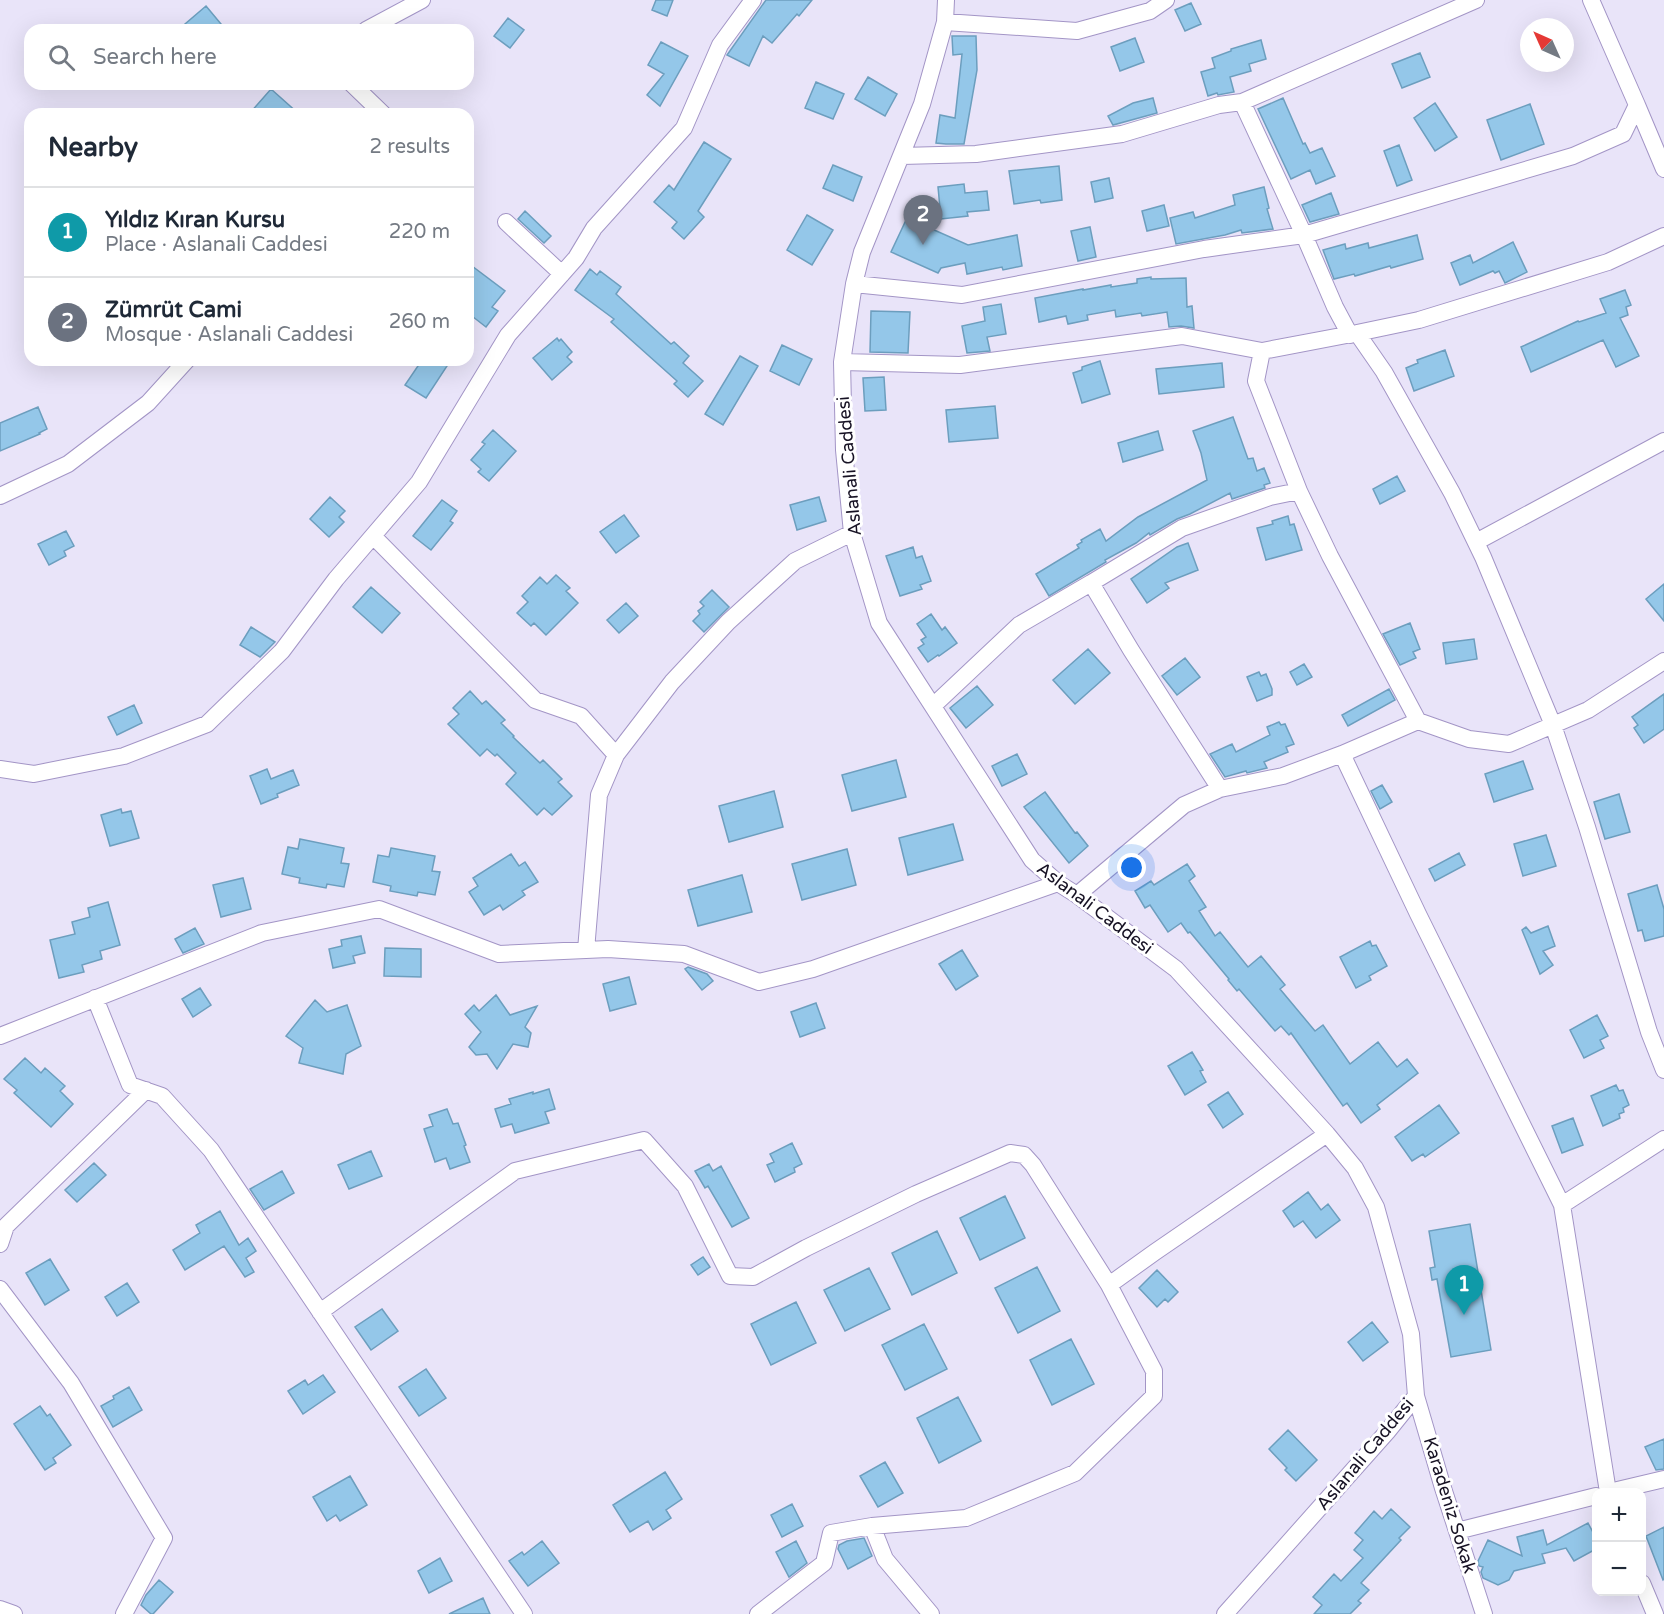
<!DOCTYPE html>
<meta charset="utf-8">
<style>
body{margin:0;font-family:"Varela Round",sans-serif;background:#f2f2f3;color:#1f2937}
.controls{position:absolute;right:18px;bottom:18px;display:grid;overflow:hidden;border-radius:12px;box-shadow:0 6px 24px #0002}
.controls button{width:54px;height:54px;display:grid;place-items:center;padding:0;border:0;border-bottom:2px solid #e0e1e3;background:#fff;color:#1f2937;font:30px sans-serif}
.compass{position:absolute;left:1520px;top:18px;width:54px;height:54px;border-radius:50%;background:#fff;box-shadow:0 6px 24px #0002;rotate:315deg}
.you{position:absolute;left:1132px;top:868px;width:21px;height:21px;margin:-15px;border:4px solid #fff;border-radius:50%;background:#1a73e8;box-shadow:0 0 0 9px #1a73e833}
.badge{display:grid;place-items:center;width:39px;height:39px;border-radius:50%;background:#2563eb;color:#fff;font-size:20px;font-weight:700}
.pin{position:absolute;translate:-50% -50px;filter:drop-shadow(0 2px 3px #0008)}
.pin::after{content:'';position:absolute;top:32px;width:21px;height:18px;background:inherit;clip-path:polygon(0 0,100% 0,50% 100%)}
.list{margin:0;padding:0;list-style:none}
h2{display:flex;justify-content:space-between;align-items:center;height:78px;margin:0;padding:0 24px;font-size:26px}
h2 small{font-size:20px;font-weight:400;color:#747a83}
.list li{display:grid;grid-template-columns:39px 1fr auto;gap:18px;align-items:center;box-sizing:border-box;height:90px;padding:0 24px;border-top:2px solid #e0e1e3}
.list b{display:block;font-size:22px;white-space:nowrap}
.list p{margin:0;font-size:20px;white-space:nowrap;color:#747a83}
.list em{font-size:20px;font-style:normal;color:#747a83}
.icon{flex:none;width:33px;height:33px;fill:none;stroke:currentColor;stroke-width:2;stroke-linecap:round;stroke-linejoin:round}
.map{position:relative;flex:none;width:1664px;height:1614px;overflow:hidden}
.search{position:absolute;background:#fff;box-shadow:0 6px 24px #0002;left:24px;top:24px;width:450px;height:66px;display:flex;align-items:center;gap:15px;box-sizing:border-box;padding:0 21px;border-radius:18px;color:#747a83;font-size:22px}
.panel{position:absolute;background:#fff;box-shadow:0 6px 24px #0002;left:24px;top:108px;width:450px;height:258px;border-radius:18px}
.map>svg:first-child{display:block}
.building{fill:#94c7e9;stroke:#6c9ebe;stroke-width:1.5}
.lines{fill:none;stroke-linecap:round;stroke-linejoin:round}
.minor-casing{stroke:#a395c6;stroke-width:18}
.minor{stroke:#fff;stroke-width:16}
.labels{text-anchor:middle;stroke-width:6;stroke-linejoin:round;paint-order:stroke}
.street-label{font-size:18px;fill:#171224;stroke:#fff}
</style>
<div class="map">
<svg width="1664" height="1614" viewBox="0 0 1664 1614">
<rect width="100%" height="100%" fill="#e9e4f9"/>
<path class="building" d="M656 0H673L667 16 652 10Z
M766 0H812L799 16 797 14 772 43 763 36 749 66 727 55Z
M1191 3 1201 24 1185 31 1175 10Z
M206 6 226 30H178Z
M508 18 524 30 510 48 494 36Z
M952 36H976L977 70 964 144H946L936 143 940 115 955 118 962 54 953 55Z
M1135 38 1144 62 1120 71 1111 47Z
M1261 40 1266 59 1249 64 1251 71 1230 77 1234 92 1218 95 1217 93 1208 96 1201 72 1215 68 1212 58 1231 51V49Z
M661 42 688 56 660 106 647 95 664 74 648 65Z
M1420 53 1430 77 1402 88 1392 64Z
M868 77 897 94 885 116 855 99Z
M816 82 844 94 833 119 805 108Z
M271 89 299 114H249Z
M1153 98 1157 113 1113 125 1108 116 1133 103Z
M1283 98 1303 144 1305 143 1310 153 1322 148 1335 176 1316 184 1310 170 1291 179 1258 109Z
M1435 103 1457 137 1435 151 1414 118Z
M1530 104 1544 144 1501 160 1487 120Z
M704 142 731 159 698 211 704 217 684 239 672 228 677 222 654 202 669 185 674 190Z
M1399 145 1412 180 1397 186 1384 151Z
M833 165 862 177 853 201 823 188Z
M1059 166 1062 200 1041 203 1040 200 1014 204 1009 171Z
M1109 178 1113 198 1095 202 1091 182Z
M964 184 965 193 987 191 989 210 967 212 968 216 941 219 938 187Z
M1264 187 1269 208 1267 209 1273 229 1242 233 1241 230 1225 235 1176 244 1170 218 1193 212 1195 218 1235 205 1233 195Z
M1331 193 1339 214 1310 222 1302 205Z
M1164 205 1169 226 1147 231 1142 211Z
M525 211 551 236 544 243 518 219Z
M807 215 833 230 812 265 787 250Z
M907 218 968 245 1017 235 1022 266 1003 270 1002 267 967 274 965 263 941 268 938 273 891 252Z
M1090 227 1096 257 1078 261 1071 231Z
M1417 235 1423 259 1391 268 1390 266 1355 276 1354 274 1334 279 1323 250 1345 244 1346 249 1368 243 1369 248Z
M1513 242 1527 272 1505 283 1499 271 1495 273 1493 271 1460 285 1451 263 1470 255 1473 263Z
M468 263 505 291 492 307 498 311 486 327 468 313Z
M590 269 597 275 600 271 621 287 616 294 671 344 674 342 689 356 683 363 703 381 688 397 674 384 677 381 611 322 614 319 575 290Z
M1151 277V279L1186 278 1187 307 1192 306 1194 328 1181 326 1169 327 1167 312 1142 316 1141 313 1116 317 1115 310 1087 315 1088 320 1068 324 1066 316 1039 322 1035 298 1083 289V290L1111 285V287L1137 283V279Z
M1625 290 1631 305 1626 307 1628 315 1620 318 1639 356 1616 367 1603 340 1531 372 1521 347 1578 321 1579 322 1606 313 1600 299Z
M1001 304 1006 334 987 337 990 351 967 353 962 326 985 321 983 307Z
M871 311 910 312 908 353 870 352Z
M557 338 559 341 561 339 572 352 567 357 572 362 552 380 533 358Z
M782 345 812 359 799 385 770 371Z
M1445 350 1454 376 1414 391 1406 368 1418 363 1417 360Z
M740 356 758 366 723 425 705 414Z
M422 360H438L447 366 426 398 405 385Z
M1100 361 1110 394 1082 403 1073 373 1082 370V367Z
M1222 363 1224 387 1159 394 1156 369Z
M884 377 886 410 865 411 863 378Z
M995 406 998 438 949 442 946 410Z
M38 407 47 429 39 433 40 434 0 451V423Z
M1233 417 1248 459 1253 458 1257 471 1264 468 1270 483 1264 485 1265 488 1232 499 1230 493 1190 514 1177 519 1150 535 1149 533 1136 543 1105 560 1106 562 1049 596 1036 574 1079 548 1077 545 1082 542 1081 540 1100 529 1106 541 1138 517 1207 480 1201 453 1193 431Z
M493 430 516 451 489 481 478 472 481 469 471 460 485 444 482 442Z
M1158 431 1163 450 1123 462 1118 443Z
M1397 476 1405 491 1380 504 1373 489Z
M330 497 345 511 339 517 344 522 329 537 310 519Z
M819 497 826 521 797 530 790 505Z
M442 500 457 511 450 521 453 523 431 550 413 536Z
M624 515 639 536 616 553 600 532Z
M1288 516 1290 525 1294 524 1302 550 1266 560 1257 528 1273 524 1272 521Z
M66 531 74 546 64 551 66 556 49 565 38 544Z
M1188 543 1198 570 1165 583 1169 588 1147 603 1131 579 1177 547Z
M913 547 916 558 922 556 931 581 920 585 922 589 900 596 886 556Z
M556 575 570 588 566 591 578 603 546 635 534 623 531 626 517 613 528 602 522 596 540 577 547 584Z
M1664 584V621L1646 599Z
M371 587 400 613 382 633 353 607Z
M712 590 729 607 704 632 693 621 700 614 698 611 704 606 700 602Z
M626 603 638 616 619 633 607 620Z
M931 614 942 630 945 627 957 643 939 656 938 655 928 662 918 648 924 644 921 640 926 637 917 624Z
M1410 623 1420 649 1413 652 1416 658 1400 665 1383 634Z
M251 627 275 642 260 657 240 645Z
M1474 639 1477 659 1446 664 1443 643Z
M1088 649 1110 673 1075 704 1053 680Z
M1185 658 1200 677 1177 695 1162 676Z
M1304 664 1312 677 1297 685 1290 672Z
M1259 672 1261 676 1266 674 1272 689V695L1257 701 1247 677Z
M977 686 993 705 966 728 950 708Z
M1389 689 1395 700 1348 726 1342 715Z
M470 691 482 704 486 701 505 720 501 723 514 736 513 737 540 763 543 760 562 779 558 782 572 796 552 815 544 808 537 815 506 784 516 773 497 754 495 756 487 749 480 756 448 724 459 714 453 708Z
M1664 694V729L1644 743 1634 728 1638 725 1632 717Z
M134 705 142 723 117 735 108 717Z
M1279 722 1281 725 1285 724 1294 744 1286 747 1288 752 1264 762 1267 768 1247 773 1246 771 1225 777 1210 754 1232 744 1236 752 1270 735 1267 727Z
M1017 754 1027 774 1002 786 992 766Z
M896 760 906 797 852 811 842 775Z
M1523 761 1533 789 1494 802 1485 774Z
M267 769 271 779 293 770 299 785 277 794 278 797 261 804 250 776Z
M1382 785 1392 802 1380 809 1371 791Z
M774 791 783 827 729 842 719 806Z
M1045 792 1075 833 1077 832 1088 846 1069 863 1024 807Z
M1619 794 1630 832 1605 839 1594 802Z
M121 809 122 813 131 811 139 838 110 846 101 815Z
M953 824 963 860 908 875 899 838Z
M1546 835 1556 866 1523 876 1514 844Z
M300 839 344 848 341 863 349 864 344 887 327 884 326 888 299 883 300 878 282 874 288 847 298 849Z
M391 848 435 856 432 871 440 872 435 895 418 892 417 896 390 891 391 886 373 882 378 855 389 857Z
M847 849 856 885 802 900 792 864Z
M1459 853 1465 865 1435 881 1429 869Z
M511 854 519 866 525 862 538 882 522 891 525 895 503 910 500 905 484 915 469 892 478 886 473 878Z
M1187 864 1195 876 1189 881 1206 907 1199 911 1215 936 1220 932 1248 967 1261 956 1285 985 1280 989 1315 1031 1323 1025 1350 1064 1378 1042 1397 1067 1407 1059 1418 1073 1377 1105 1380 1109 1361 1123 1347 1103 1343 1106 1291 1033 1289 1035 1281 1026 1275 1031 1239 989 1237 991 1228 980 1229 979 1190 932 1188 933 1181 923 1168 932 1150 905 1145 908 1135 891 1151 881 1154 885Z
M742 875 752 912 698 926 688 890Z
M243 878 251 909 221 917 213 885Z
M1657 885 1664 909V936L1645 941 1642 930 1638 931 1628 894Z
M108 902 120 945 100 951 102 959 82 965 84 972 59 978 50 940 75 934 72 922 90 917 88 908Z
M1548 926 1555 946 1543 951 1553 965 1540 974 1522 930 1526 927 1531 933Z
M195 928 204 944 183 953 175 939Z
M361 936 365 953 353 956 355 963 333 968 329 949 342 946 341 940Z
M1370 941 1372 946 1376 945 1387 966 1369 976 1371 980 1356 988 1340 957Z
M385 948 421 949V977L384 976Z
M962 950 978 976 956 990 939 964Z
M688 967 707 974 713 981 702 990 685 969Z
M629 977 636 1004 610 1011 603 984Z
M200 988 211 1005 193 1017 182 999Z
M496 995 510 1015 537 1006 525 1027 531 1033 528 1047 513 1044 497 1069 487 1054 476 1055 469 1047 481 1032 465 1014 474 1005 479 1011Z
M315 1000 327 1012 347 1005 361 1046 346 1054 343 1074 299 1063 303 1048 286 1036Z
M816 1003 825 1028 800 1037 791 1012Z
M1597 1015 1608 1036 1600 1040 1604 1048 1584 1058 1570 1030Z
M1192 1052 1203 1070 1200 1071 1206 1082 1185 1095 1168 1066Z
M25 1058 41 1073 45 1068 65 1086 60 1091 73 1104 51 1127 14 1093 17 1090 4 1079Z
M1616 1085 1619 1091 1623 1090 1629 1105 1623 1108 1624 1112 1619 1114 1620 1118 1603 1126 1591 1096Z
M549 1089 555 1109 545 1112 549 1123 515 1133 512 1124 501 1127 495 1109 511 1104 509 1099 533 1092V1094Z
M1228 1092 1243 1114 1223 1128 1208 1105Z
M1439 1105 1459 1133 1425 1157 1423 1154 1412 1161 1395 1137Z
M447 1109 453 1124 458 1123 466 1145 464 1146 470 1162 450 1169 446 1158 435 1162 424 1129 433 1126 429 1115Z
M1573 1118 1583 1145 1562 1153 1552 1126Z
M792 1143 802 1164 794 1168 795 1172 775 1182 767 1165 774 1162 770 1154Z
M371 1151 382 1176 349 1189 338 1165Z
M94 1163 106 1175 77 1202 65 1190Z
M709 1164 713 1171 721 1166 749 1218 732 1227 708 1186 705 1188 695 1171Z
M282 1171 294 1193 264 1210 250 1189Z
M1308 1192 1321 1210 1328 1204 1340 1220 1316 1238 1303 1221 1294 1227 1283 1211Z
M1005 1196 1025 1238 980 1260 960 1218Z
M220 1211 239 1245 248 1238 256 1251 246 1258 254 1272 245 1277 224 1246 185 1270 173 1250 200 1233 196 1225Z
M1470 1224 1491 1350 1451 1357 1437 1279 1432 1280 1430 1268 1435 1267 1429 1231Z
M937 1231 957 1273 912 1295 892 1253Z
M703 1257 710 1267 698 1275 691 1265Z
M50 1259 69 1290 45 1305 26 1273Z
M1037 1267 1060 1311 1018 1333 995 1288Z
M869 1268 890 1309 845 1331 824 1290Z
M1157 1270 1178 1292 1168 1302 1165 1299 1157 1307 1139 1288Z
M127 1283 139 1302 117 1316 105 1297Z
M796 1302 816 1343 771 1365 751 1324Z
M382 1309 398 1331 371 1350 355 1327Z
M1372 1322 1388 1342 1363 1361 1348 1342Z
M924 1324 947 1369 905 1390 882 1345Z
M1071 1339 1094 1384 1052 1405 1030 1360Z
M426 1369 446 1398 419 1416 399 1387Z
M323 1375 335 1392 303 1414 288 1391 305 1380 308 1385Z
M129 1387 142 1410 113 1427 101 1406 114 1399 113 1396Z
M958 1397 981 1441 939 1463 917 1418Z
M40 1406 47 1416 50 1414 71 1445 53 1458 56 1463 45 1470 14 1424Z
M1288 1430 1317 1460 1296 1481 1285 1470 1287 1468 1269 1449Z
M1664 1439V1469L1656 1470 1645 1447Z
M885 1462 903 1493 878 1507 860 1476Z
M665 1472 682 1499 666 1510 671 1518 653 1530 648 1521 630 1532 613 1505Z
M350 1476 367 1505 340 1521 336 1515 327 1521 313 1497Z
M792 1504 803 1526 782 1537 771 1515Z
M1391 1509 1410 1527 1399 1538 1401 1540 1361 1583 1369 1590 1358 1601 1361 1603 1350 1614H1314L1322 1605 1313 1597 1334 1574 1341 1581 1363 1558 1354 1550 1363 1540 1355 1533 1374 1511 1382 1519Z
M1588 1523 1596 1538V1549L1574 1561 1566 1548 1542 1554 1545 1563 1514 1571 1509 1580 1498 1585 1483 1578 1481 1572 1483 1567 1479 1566 1478 1561 1488 1540 1522 1556 1517 1537 1543 1530 1547 1545Z
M1664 1527V1579L1663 1580 1646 1536Z
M864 1538 872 1556 848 1569 838 1549 839 1545 847 1541Z
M542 1541 559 1563 528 1586 509 1561 522 1552 524 1555Z
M796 1541 807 1563 789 1577 776 1552Z
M440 1558 452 1581 429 1593 418 1571Z
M159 1580 173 1592 153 1614H151L141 1605 146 1595Z
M483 1598 490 1614H449Z"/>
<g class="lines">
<defs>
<path id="minor" d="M946 0 945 22 922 104 862 252 854 284 842 362 844 450 852 533 879 623 1032 860 1058 883 1077 895 1176 969 1327 1134 1355 1168 1376 1207 1411 1334 1416 1396 1387 1432 1225 1614
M945 22 1077 31 1150 11 1166 0
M366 30 422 0
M352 84 383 114
M1242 102 1476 0
M1637 105 1664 169
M902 156 976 154 1122 134 1219 105 1242 102 1304 235 1573 156 1623 134 1637 105 1591 0
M506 222 562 274
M854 284 962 295 1204 249 1304 235 1335 307 1350 335
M1357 333 1419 320 1608 262 1664 236
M842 362 960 365 1182 336 1262 351
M1299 491 1256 381 1262 351 1357 333 1384 372 1452 493 1483 557 1553 725 1587 827 1649 1032 1664 1070
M0 496 68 464 148 403 187 360
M373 536 535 700 581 716 616 755
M1476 542 1664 441
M1091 583 1182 528 1270 497 1299 491 1330 556 1418 721
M933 706 1019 625 1091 583 1131 650 1220 789
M1342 754 1418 914 1562 1205
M0 769 34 774 124 756 207 724 282 651 336 579 419 482 508 335 576 258 594 228 684 128 720 45 753 0
M1077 895 1184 805 1220 789 1283 776 1342 754 1418 721 1469 739 1509 744 1588 710 1664 661
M586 950 599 795 616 755 672 682 728 622 795 561 852 533
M95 998 130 1085 162 1096 211 1150 524 1614
M0 1036 262 933 379 909 499 954 608 949 684 954 759 982 813 969 1058 883
M0 1244 6 1226 146 1090
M0 1289 71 1383 164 1538 124 1614
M320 1312 515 1171 644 1140 685 1186 730 1276 753 1277 806 1248 916 1194 1010 1153 1024 1155 1033 1165 1109 1285
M1416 1396 1443 1488 1484 1614
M1608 1492 1562 1205 1664 1139
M1609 1492 1664 1479
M872 1526 885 1559 931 1614
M1457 1531 1596 1496
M1642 1583 1655 1614
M0 1609 14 1614
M758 1614 824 1563 831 1533 872 1526 966 1518 1075 1473 1154 1396V1371L1109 1285 1155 1252 1327 1134"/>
</defs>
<use href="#minor" class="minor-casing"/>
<use href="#minor" class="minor"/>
</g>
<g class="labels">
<g class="street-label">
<text transform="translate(849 466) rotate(-95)" y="6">Aslanali Caddesi</text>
<text transform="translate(1095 908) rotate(37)" y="6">Aslanali Caddesi</text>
<text transform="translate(1365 1454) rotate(-50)" y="6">Aslanali Caddesi</text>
<text transform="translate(1450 1505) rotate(73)" y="6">Karadeniz Sokak</text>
</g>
</g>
</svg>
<div class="controls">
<button>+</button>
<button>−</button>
</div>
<svg class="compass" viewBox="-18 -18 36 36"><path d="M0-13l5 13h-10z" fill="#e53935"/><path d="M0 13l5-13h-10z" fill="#747a83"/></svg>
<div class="you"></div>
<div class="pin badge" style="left:1464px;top:1315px;background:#0f9aa8">1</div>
<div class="pin badge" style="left:923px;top:245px;background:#6b7280">2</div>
<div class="search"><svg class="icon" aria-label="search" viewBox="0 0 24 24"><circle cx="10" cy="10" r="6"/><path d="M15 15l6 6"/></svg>Search here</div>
<section class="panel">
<h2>Nearby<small>2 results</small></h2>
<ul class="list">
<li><span class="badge" style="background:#0f9aa8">1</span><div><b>Yıldız Kıran Kursu</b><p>Place · Aslanali Caddesi</p></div><em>220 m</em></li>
<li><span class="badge" style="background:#6b7280">2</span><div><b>Zümrüt Cami</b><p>Mosque · Aslanali Caddesi</p></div><em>260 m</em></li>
</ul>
</section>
</div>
